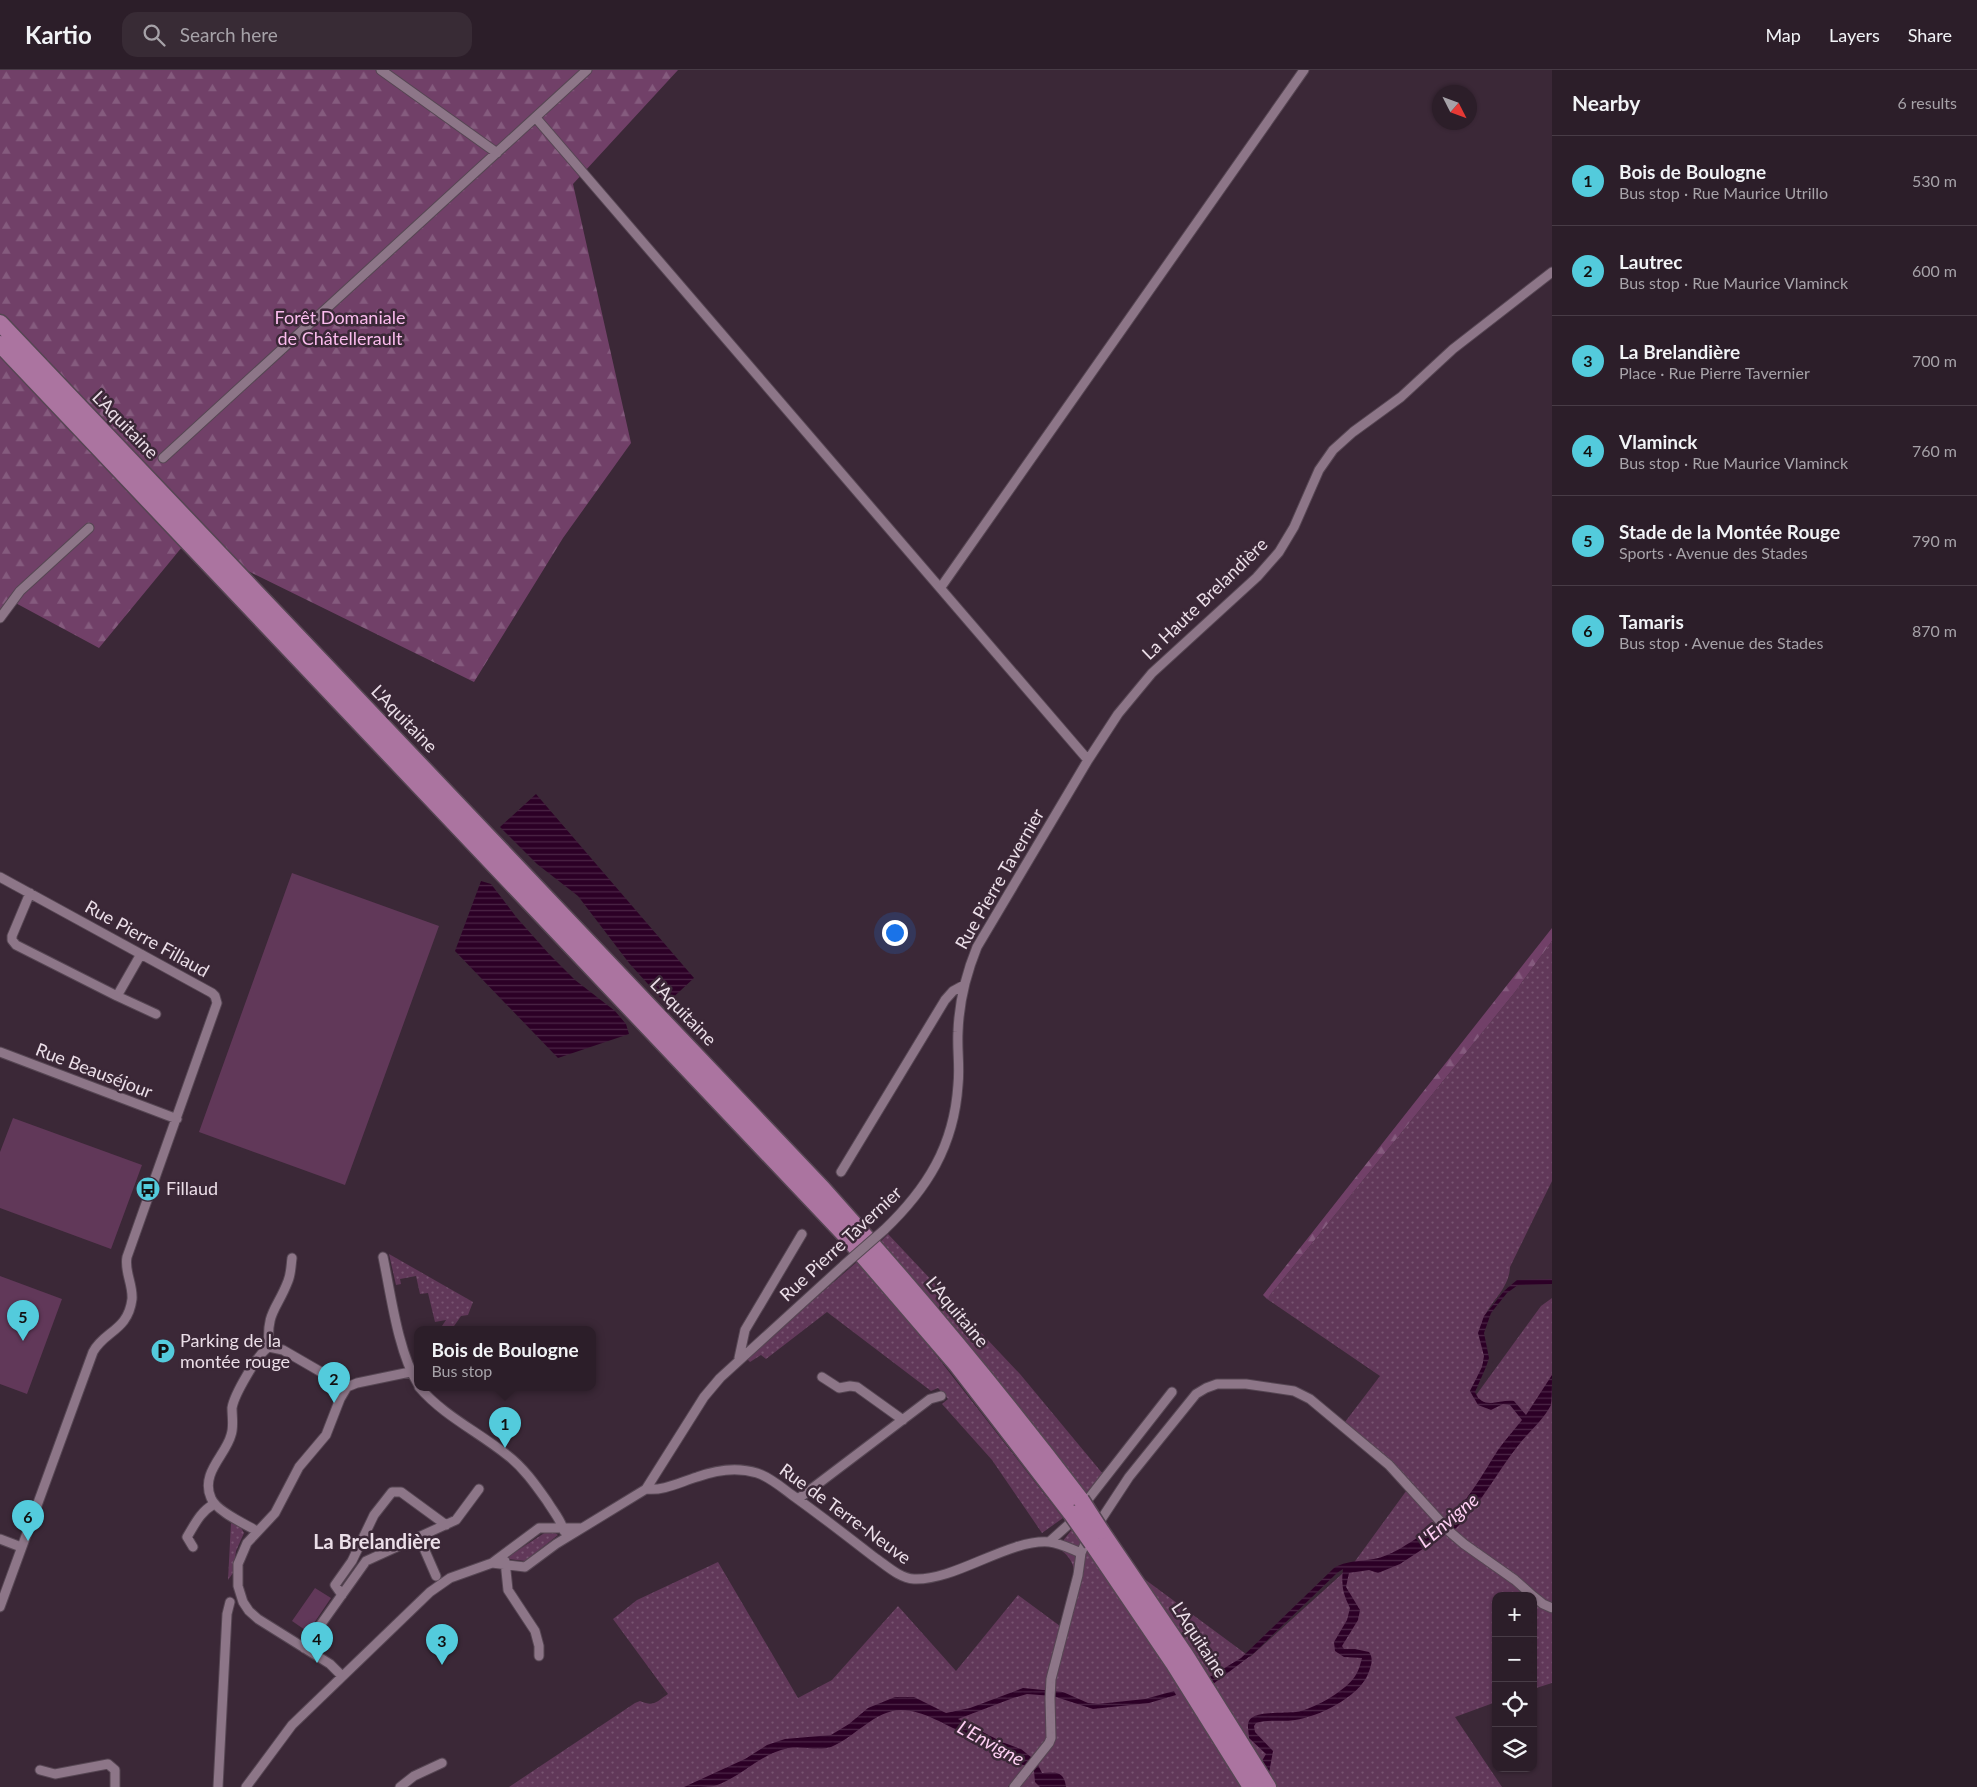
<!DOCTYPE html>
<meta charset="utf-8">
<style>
body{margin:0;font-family:Lato,sans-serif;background:#382b35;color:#f1f3f6}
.controls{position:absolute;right:15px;bottom:15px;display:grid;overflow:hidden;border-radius:10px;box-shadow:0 1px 4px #0004}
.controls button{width:45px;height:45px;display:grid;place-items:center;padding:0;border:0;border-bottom:1px solid #483c46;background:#2c1e29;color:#f1f3f6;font:25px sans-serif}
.compass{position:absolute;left:1432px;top:15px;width:45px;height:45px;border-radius:50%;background:#2c1e29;box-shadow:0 1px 4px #0004;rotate:132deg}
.you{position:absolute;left:894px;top:862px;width:18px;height:18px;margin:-12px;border:4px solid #fff;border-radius:50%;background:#1a73e8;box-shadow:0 0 0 8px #1a73e833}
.badge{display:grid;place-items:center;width:32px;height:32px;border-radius:50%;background:#53cbdc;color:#111;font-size:16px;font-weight:700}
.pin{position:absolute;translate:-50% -41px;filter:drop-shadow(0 1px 2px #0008)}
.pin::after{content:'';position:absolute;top:26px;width:18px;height:15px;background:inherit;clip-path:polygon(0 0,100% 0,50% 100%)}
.popup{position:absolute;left:414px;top:1256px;width:182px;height:65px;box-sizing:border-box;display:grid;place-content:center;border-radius:10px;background:#2c1e29;filter:drop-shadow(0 1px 4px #0005);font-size:16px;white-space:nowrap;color:#a6a2a8}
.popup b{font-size:19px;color:#f1f3f6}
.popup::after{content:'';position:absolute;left:50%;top:100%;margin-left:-10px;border:10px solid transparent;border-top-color:#2c1e29}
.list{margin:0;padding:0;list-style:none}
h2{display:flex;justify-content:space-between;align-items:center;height:65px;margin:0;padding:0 20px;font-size:21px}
h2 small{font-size:16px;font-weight:400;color:#a6a2a8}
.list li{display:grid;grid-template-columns:32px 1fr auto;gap:15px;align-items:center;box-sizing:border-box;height:90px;padding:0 20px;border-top:1px solid #483c46}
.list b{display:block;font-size:19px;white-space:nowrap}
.list p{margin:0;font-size:16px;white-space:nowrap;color:#a6a2a8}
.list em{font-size:16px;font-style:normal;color:#a6a2a8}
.icon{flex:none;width:28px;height:28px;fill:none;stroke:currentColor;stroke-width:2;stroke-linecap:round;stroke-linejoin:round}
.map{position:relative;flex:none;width:1552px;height:1717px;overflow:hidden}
header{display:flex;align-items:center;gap:30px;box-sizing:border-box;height:70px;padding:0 25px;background:#2c1e29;border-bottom:1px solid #483c46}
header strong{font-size:24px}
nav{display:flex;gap:28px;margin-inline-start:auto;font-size:18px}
.search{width:350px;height:45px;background:#382b35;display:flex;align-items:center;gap:12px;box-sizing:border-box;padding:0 18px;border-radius:15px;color:#a6a2a8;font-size:19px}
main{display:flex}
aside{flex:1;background:#2c1e29}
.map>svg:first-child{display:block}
.green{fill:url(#green-dots)}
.forest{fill:url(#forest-firs)}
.pitch{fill:#613859}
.water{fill:url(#water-rules)}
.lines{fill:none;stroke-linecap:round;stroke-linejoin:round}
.minor-casing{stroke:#564653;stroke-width:11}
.motorway-casing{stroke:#564653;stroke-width:19}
.minor{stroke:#8d7688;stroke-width:9}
.motorway{stroke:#ab74a0;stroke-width:16}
.minor-bridge-casing{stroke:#564653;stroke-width:11;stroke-linecap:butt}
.motorway-bridge-casing{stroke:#564653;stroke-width:19;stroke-linecap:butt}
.minor-bridge{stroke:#8d7688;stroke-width:9}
.motorway-bridge{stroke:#ab74a0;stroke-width:16}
.labels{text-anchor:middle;stroke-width:5;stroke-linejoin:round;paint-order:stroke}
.park-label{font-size:18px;fill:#fbbcee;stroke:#3b2837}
.street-label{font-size:18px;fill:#ebdee8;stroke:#3b2837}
.poi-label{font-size:18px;fill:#ebdee8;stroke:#3b2837;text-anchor:start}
.water-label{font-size:19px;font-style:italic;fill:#fecff3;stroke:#3b2837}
.quarter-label{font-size:20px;font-weight:bold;fill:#ebdee8;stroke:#3b2837}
</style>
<header>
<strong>Kartio</strong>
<div class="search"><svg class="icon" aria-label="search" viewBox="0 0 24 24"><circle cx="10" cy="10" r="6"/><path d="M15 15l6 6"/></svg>Search here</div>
<nav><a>Map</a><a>Layers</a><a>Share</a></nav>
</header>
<main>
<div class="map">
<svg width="1552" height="1717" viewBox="0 0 1552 1717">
<defs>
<pattern id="green-dots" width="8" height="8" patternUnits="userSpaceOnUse" patternTransform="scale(1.25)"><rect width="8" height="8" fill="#613859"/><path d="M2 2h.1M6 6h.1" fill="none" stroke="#785471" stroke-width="1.8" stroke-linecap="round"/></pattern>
<pattern id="forest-firs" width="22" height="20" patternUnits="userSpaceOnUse" patternTransform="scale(1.25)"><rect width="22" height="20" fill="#714068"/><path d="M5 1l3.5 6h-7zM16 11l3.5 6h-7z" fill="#855b7e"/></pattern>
<pattern id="water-rules" width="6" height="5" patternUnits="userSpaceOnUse" patternTransform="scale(1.25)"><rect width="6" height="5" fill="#2c0026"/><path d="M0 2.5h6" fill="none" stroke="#4b2546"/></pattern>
</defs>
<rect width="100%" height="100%" fill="#3b2837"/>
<path class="green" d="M1552 871V1111L1510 1197C1509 1219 1492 1229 1484 1248 1476 1266 1483 1268 1484 1285 1485 1297 1475 1311 1470 1321L1474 1328 1541 1236 1552 1228V1613L1533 1619V1526H1496V1632L1455 1647 1502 1717H1019L1010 1714 1008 1717H509L635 1633 640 1631C654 1637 656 1632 668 1624L613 1549 637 1530 718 1492 798 1628 832 1610 898 1536 956 1601 1018 1525 1060 1556 1074 1501C1073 1490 1066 1484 1058 1477L1074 1457 1250 1587 1353 1494 1412 1413 1386 1387 1345 1352 1380 1306 1267 1229 1515 922Z
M888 1164 1020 1304 1103 1404 1085 1424C1021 1337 952 1253 881 1171Z
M389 1184 473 1232 468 1245 461 1246 452 1259H440L446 1250 435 1252 428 1223 420 1224 416 1206 400 1209 401 1214 396 1215Z
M858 1191 928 1275 1063 1448 1042 1463 992 1390 942 1334 948 1329 938 1318 931 1321 827 1242 766 1289 761 1285 750 1292 748 1290 747 1288 752 1283Z
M231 1453 240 1456 244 1463 236 1481 233 1503 228 1510Z
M546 1462H554L558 1465 525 1491 509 1489V1486Z"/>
<path class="forest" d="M0 0H678L573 114 631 373 563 468 474 612 187 471 99 578 10 530 0 542Z
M1552 858V871L1515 922 1267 1229 1263 1225Z"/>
<path class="pitch" d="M292 803 439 856 345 1115 199 1062Z
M13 1048 142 1095 111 1179 0 1138V1082Z
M0 1206 62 1229 27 1324 0 1314Z
M315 1518 331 1528 308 1562 292 1551Z"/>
<path class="water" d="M536 724 694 908 666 934 629 893 578 826 537 794 500 757Z
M481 811 491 814 517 848 549 884 575 910 615 941 626 954 629 964 558 988 455 881Z
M1552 1209V1214L1518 1215 1507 1223 1491 1243 1484 1263 1489 1288 1486 1297 1475 1322C1483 1341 1499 1329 1514 1331L1526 1345 1552 1305C1552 1313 1552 1328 1551 1335 1543 1351 1527 1363 1517 1377 1495 1405 1480 1436 1454 1460L1441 1452C1468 1434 1481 1406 1498 1380 1505 1370 1514 1360 1522 1350L1510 1335 1503 1334 1491 1340 1478 1335 1470 1321 1482 1297 1484 1286 1478 1263 1484 1246 1504 1221 1517 1210Z
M1438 1456 1447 1463 1400 1494 1378 1503 1369 1500 1349 1503 1346 1517 1360 1540 1358 1550 1342 1576 1344 1579H1355L1369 1582C1374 1589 1371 1596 1368 1604 1359 1627 1318 1647 1295 1650 1282 1652 1268 1649 1256 1653L1254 1656 1255 1662 1273 1681 1269 1703 1262 1691 1266 1684 1249 1668C1249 1661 1245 1651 1253 1647 1261 1642 1285 1643 1296 1642 1312 1640 1343 1622 1353 1609 1358 1603 1360 1596 1362 1588L1344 1587 1335 1581 1334 1572 1347 1550 1350 1538C1343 1524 1341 1515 1343 1499L1337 1503 1254 1583 1213 1614 1208 1608 1241 1588 1334 1498C1350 1488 1370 1493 1387 1485 1405 1478 1420 1464 1438 1456Z
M1023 1618 1063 1622 1088 1633 1098 1634 1145 1629 1174 1621 1176 1625 1149 1633 1093 1639 1053 1626 1027 1624 1013 1628 958 1649 1002 1672 1021 1679 1036 1691 1042 1703C1056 1702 1064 1701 1066 1717H1040L1035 1712 1034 1701C1029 1695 1024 1696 1018 1693 1000 1685 986 1672 968 1665 946 1656 924 1640 901 1640 875 1640 854 1668 831 1677 818 1681 802 1676 789 1678 760 1683 741 1708 714 1716 706 1717 693 1717 684 1717L745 1689 767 1675 785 1669 831 1665 849 1654 868 1638 895 1627H914L946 1643 970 1638Z"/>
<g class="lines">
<defs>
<path id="minor" d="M381 0 497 83
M536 48 1088 690
M163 388 587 0
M941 517 1304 0
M0 548 20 521 89 458
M0 807 212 923 215 926 217 933 127 1187C124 1201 133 1214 132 1229 128 1261 104 1261 93 1282L0 1537
M30 823 12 866V870L16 875 117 926 141 884
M117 926 156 944
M0 982 177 1049
M841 1102 945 930 953 921 964 915
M884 1160C927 1119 954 1076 958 1015 960 997 957 980 958 962 959 932 966 904 977 877L1088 690 1118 644 1152 603 1257 507 1279 482 1294 457 1319 400 1333 380 1353 362 1401 327 1453 279 1552 202
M383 1187C391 1225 398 1282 418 1314
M269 1277C266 1241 277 1240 288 1211 291 1204 291 1195 292 1188
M739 1288 745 1260 802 1164
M822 1307 839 1318 850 1316 857 1317 903 1350
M419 1317C444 1346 477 1361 507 1385 523 1397 535 1414 547 1431 553 1441 561 1450 564 1461
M646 1419C664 1421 680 1412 697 1407 716 1400 738 1397 757 1403 770 1407 781 1417 792 1425 820 1445 847 1466 874 1487 886 1495 899 1508 914 1509 955 1511 1008 1469 1049 1472 1060 1473 1071 1479 1081 1483
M798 1429 930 1329 941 1326
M257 1461C245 1454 216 1441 211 1428 200 1403 226 1385 231 1365 234 1357 232 1347 232 1338 234 1325 258 1283 269 1277L283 1280 347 1317
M419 1467 436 1506
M0 1469 21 1477
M1049 1472 1068 1455 1172 1322
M193 1477 187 1467C195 1454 200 1442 214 1434
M505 1491 508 1520 535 1561 539 1576V1586
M492 1493 525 1497 556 1474 646 1419 704 1327 720 1308 844 1195
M342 1525 335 1515 352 1491 374 1445 392 1422H401L446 1455
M1533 1526 1543 1534 1552 1538
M304 1578 366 1491 456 1450 479 1419
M342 1606 330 1594 258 1549 249 1541 243 1532 238 1516V1494L247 1473 275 1443 299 1397 326 1365 340 1329 347 1317 357 1313 410 1302
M40 1700 55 1704 108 1694 115 1700V1717
M218 1717 227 1544 230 1532
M246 1717 292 1655 430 1522 450 1508 492 1493 539 1458H580
M400 1717 414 1706 442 1693
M1014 1717 1049 1673 1051 1668 1050 1628 1051 1609 1078 1505 1081 1483 1085 1474 1129 1407 1196 1324 1206 1318 1217 1314H1246L1294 1321 1310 1329 1389 1395 1450 1462 1464 1474 1515 1510 1533 1526"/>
<path id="motorway" d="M0 253 823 1119C913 1219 999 1322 1081 1430
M0 274 845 1165 957 1295 1071 1443
M1101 1461 1186 1586 1268 1717
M1092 1473 1174 1594 1251 1717"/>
</defs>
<use href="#minor" class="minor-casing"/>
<use href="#motorway" class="motorway-casing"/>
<use href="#minor" class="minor"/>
<use href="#motorway" class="motorway"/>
<defs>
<path id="minor-bridge" d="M844 1195 884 1160"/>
<path id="motorway-bridge" d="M1081 1430 1101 1461
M1071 1443 1092 1473"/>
</defs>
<use href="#minor-bridge" class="minor-bridge-casing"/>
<use href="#motorway-bridge" class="motorway-bridge-casing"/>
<use href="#minor-bridge" class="minor-bridge"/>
<use href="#motorway-bridge" class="motorway-bridge"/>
</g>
<defs>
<symbol id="bus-disc" viewBox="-11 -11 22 22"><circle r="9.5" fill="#53cbdc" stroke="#3b2837"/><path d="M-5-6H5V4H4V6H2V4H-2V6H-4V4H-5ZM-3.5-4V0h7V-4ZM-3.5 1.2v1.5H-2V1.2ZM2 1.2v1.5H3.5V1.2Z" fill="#111"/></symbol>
<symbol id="parking-disc" viewBox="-11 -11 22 22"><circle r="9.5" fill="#53cbdc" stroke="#3b2837"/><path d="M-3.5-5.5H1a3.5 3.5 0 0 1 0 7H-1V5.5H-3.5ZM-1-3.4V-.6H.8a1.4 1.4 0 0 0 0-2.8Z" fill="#111"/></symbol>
</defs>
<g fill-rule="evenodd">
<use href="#bus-disc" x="134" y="1105" width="28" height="28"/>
<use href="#parking-disc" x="149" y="1267" width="28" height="28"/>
</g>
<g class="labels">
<g class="park-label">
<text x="340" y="254">Forêt Domaniale<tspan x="340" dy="21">de Châtellerault</tspan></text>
</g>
<g class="street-label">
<text transform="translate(125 355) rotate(46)" y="6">L'Aquitaine</text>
<text transform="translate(1205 529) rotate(-44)" y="6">La Haute Brelandière</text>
<text transform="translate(404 649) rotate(46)" y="6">L'Aquitaine</text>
<text transform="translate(1000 809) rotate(-60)" y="6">Rue Pierre Tavernier</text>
<text transform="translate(147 869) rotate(29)" y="6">Rue Pierre Fillaud</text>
<text transform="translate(683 942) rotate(46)" y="6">L'Aquitaine</text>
<text transform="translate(94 1001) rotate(21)" y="6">Rue Beauséjour</text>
<text transform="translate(841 1174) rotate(-43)" y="6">Rue Pierre Tavernier</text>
<text transform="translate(957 1242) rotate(50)" y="6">L'Aquitaine</text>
<text transform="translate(845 1444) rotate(36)" y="6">Rue de Terre-Neuve</text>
<text transform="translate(1199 1570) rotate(57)" y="6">L'Aquitaine</text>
</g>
<g class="poi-label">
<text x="166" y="1125">Fillaud</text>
<text x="180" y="1277">Parking de la<tspan x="180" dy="21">montée rouge</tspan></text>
</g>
<g class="water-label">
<text transform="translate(1448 1450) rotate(-40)" y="7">L'Envigne</text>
<text transform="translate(991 1673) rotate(29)" y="7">L'Envigne</text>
</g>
<g class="quarter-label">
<text x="377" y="1479">La Brelandière</text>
</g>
</g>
</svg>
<div class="controls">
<button>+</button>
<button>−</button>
<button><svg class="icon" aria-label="locate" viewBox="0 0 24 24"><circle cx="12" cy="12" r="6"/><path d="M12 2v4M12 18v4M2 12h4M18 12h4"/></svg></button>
<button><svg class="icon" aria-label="layers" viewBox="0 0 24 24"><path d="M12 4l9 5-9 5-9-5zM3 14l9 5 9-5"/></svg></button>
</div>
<svg class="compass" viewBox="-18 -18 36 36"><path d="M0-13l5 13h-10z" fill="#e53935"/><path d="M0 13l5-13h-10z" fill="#a6a2a8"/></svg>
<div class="you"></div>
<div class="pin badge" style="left:505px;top:1378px">1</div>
<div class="popup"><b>Bois de Boulogne</b>Bus stop</div>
<div class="pin badge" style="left:334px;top:1333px">2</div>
<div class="pin badge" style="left:442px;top:1595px">3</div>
<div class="pin badge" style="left:317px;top:1593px">4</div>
<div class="pin badge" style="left:23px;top:1271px">5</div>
<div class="pin badge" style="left:28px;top:1471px">6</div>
</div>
<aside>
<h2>Nearby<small>6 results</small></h2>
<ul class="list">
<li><span class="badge">1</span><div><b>Bois de Boulogne</b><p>Bus stop · Rue Maurice Utrillo</p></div><em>530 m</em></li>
<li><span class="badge">2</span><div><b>Lautrec</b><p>Bus stop · Rue Maurice Vlaminck</p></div><em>600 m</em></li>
<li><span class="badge">3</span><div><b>La Brelandière</b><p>Place · Rue Pierre Tavernier</p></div><em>700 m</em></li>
<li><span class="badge">4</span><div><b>Vlaminck</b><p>Bus stop · Rue Maurice Vlaminck</p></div><em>760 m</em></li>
<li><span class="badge">5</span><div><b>Stade de la Montée Rouge</b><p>Sports · Avenue des Stades</p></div><em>790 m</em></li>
<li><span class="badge">6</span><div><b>Tamaris</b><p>Bus stop · Avenue des Stades</p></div><em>870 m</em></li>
</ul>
</aside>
</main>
